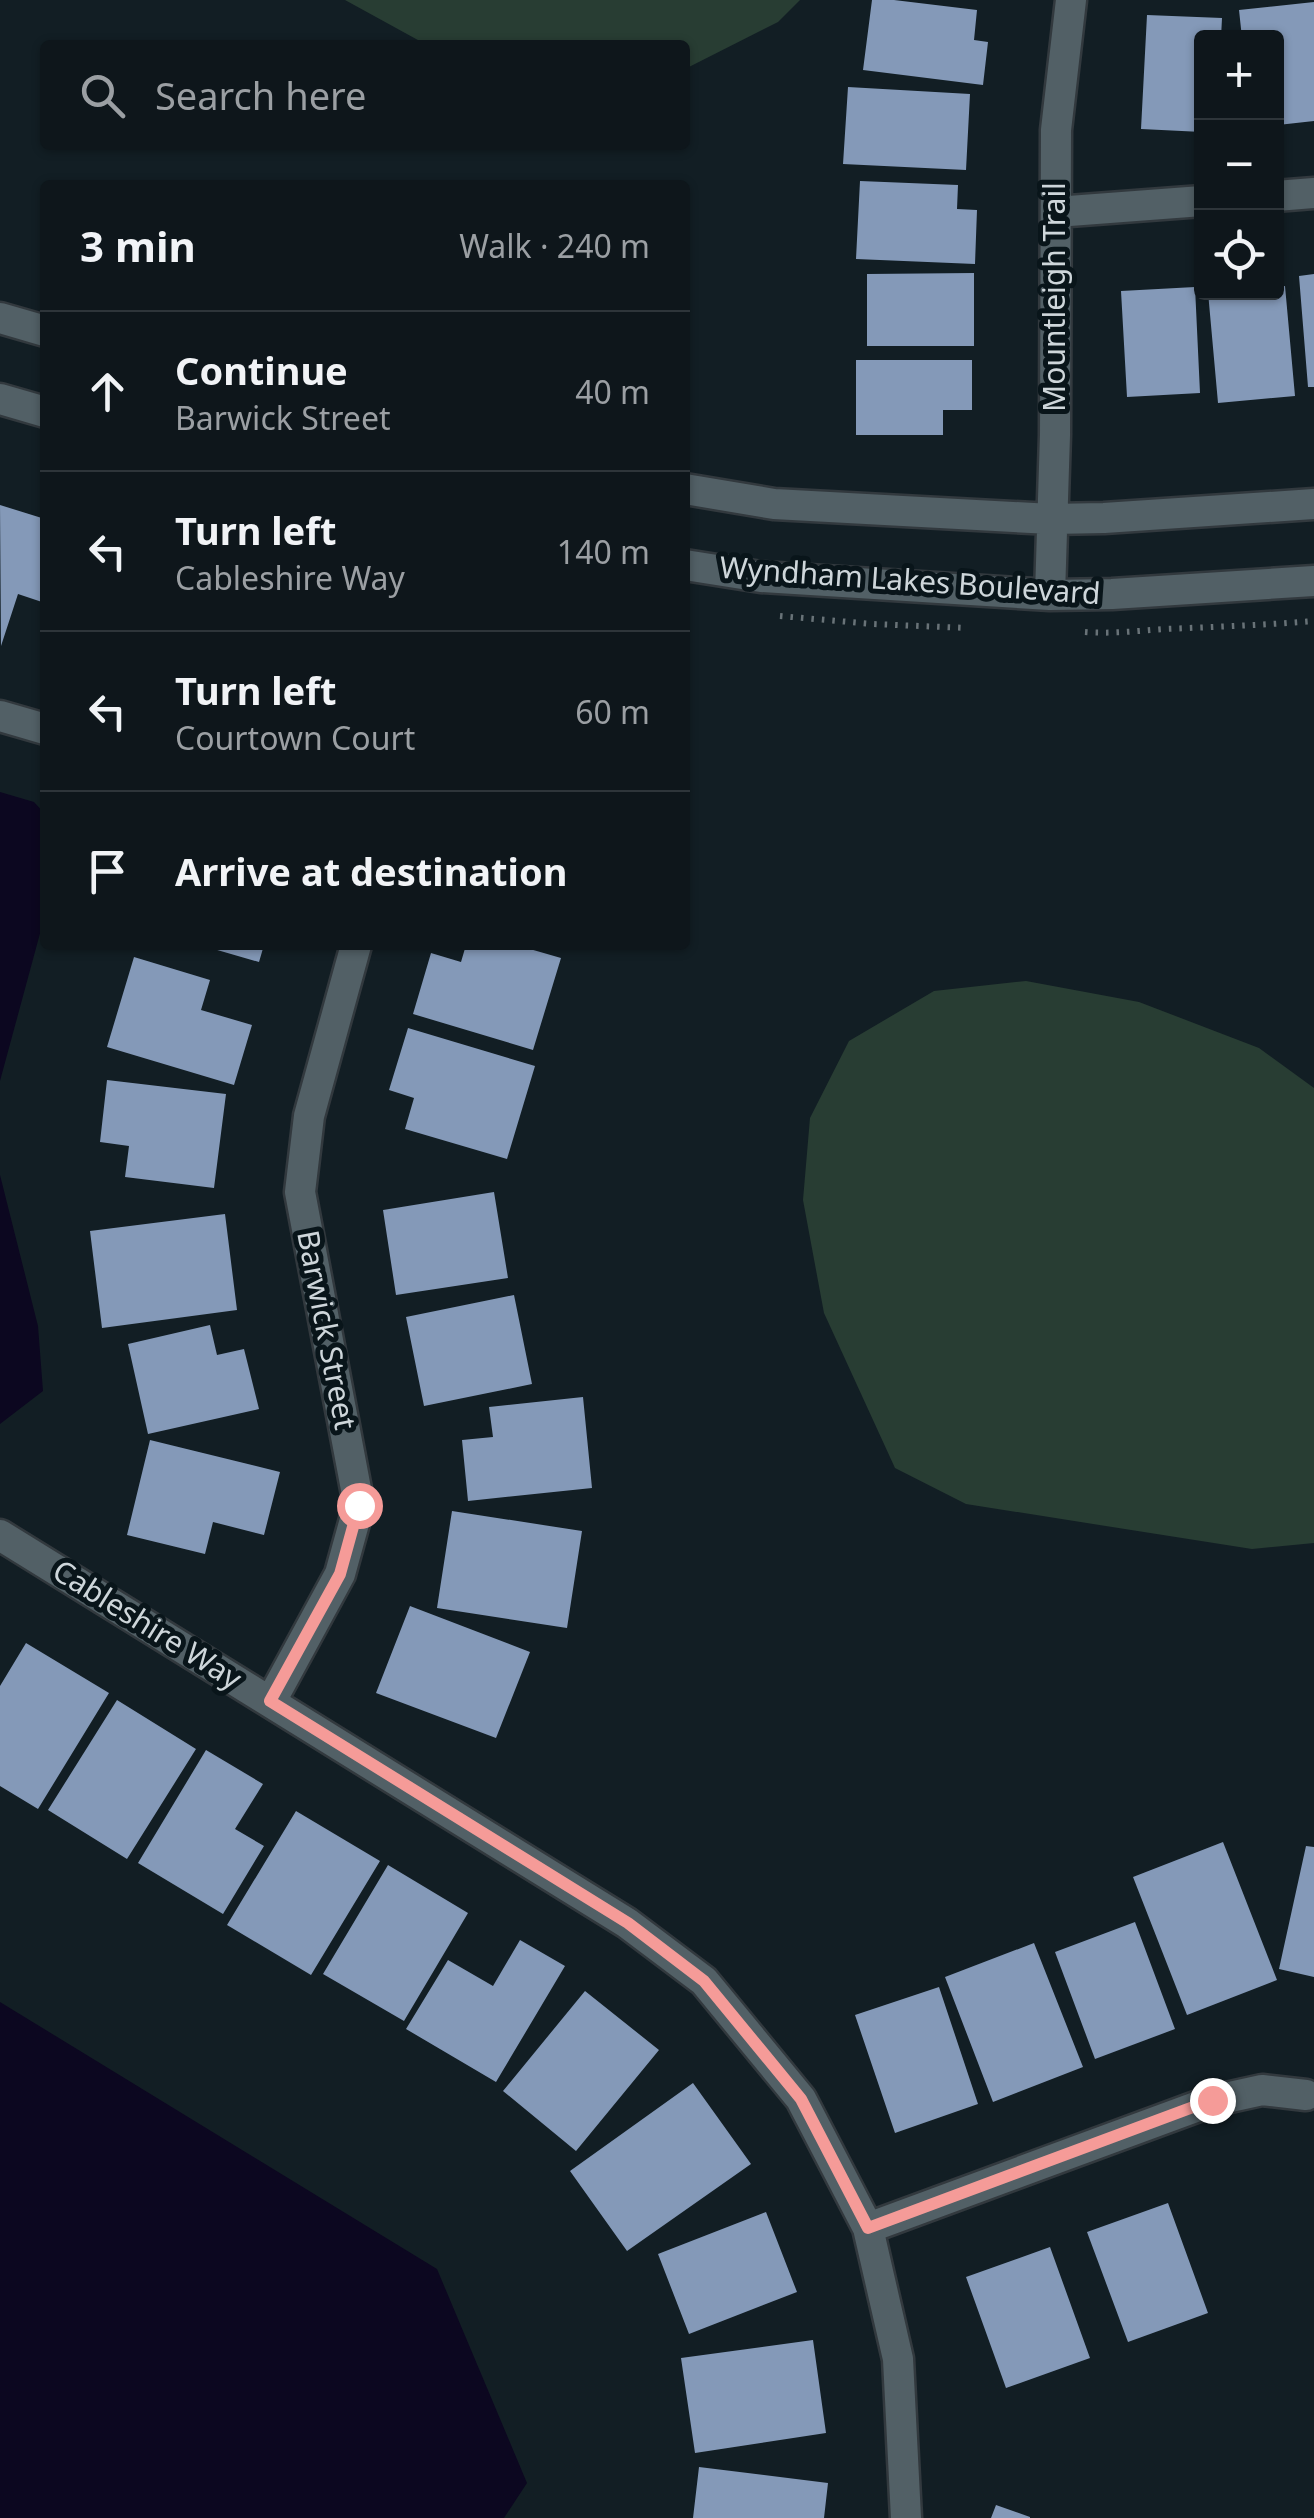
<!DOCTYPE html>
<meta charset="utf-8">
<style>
body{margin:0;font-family:"Noto Sans",sans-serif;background:#171f24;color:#f1f3f6}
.controls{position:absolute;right:30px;top:30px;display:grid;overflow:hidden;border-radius:10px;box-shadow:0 2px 8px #0004}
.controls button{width:90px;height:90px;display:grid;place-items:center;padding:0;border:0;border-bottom:2px solid #2e353a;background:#0e161b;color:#f1f3f6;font:50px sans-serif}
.stop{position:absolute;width:30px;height:30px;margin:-22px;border:8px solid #f59b98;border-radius:50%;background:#fff}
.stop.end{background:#f59b98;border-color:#fff;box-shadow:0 2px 10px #0008}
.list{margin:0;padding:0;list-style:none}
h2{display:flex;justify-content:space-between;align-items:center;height:130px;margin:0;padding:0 40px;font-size:42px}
h2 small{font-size:32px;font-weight:400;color:#9b9fa3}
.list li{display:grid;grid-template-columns:65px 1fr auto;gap:30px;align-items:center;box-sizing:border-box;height:160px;padding:0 40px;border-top:2px solid #2e353a}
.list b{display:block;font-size:38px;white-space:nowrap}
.list p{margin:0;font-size:32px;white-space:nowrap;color:#9b9fa3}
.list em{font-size:32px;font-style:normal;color:#9b9fa3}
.icon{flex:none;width:55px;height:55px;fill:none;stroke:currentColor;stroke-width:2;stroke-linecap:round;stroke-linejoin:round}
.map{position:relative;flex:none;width:1314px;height:2518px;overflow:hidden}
.search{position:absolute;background:#0e161b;box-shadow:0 2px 8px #0004;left:40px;top:40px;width:650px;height:110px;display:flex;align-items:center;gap:25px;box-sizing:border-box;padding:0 35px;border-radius:10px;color:#9b9fa3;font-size:38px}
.panel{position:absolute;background:#0e161b;box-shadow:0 2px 8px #0004;left:40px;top:180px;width:650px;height:770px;border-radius:10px}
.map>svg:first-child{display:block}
.green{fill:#283d33}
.water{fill:#0c0720}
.building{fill:#8499b8}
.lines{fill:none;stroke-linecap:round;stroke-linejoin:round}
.minor-casing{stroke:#32393e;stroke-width:35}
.path{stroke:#697378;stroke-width:6;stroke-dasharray:2.5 8;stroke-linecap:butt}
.minor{stroke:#526066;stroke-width:30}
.route{stroke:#f59b98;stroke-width:12}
.labels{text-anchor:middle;stroke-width:10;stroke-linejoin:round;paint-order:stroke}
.street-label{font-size:30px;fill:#ced6da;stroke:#09151a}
</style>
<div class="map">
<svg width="1314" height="2518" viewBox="0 0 1314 2518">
<rect width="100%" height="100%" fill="#121e24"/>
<path class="green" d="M345 0H800L778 22 685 69V45H427Z
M1026 981 1139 1002 1259 1048 1314 1088V1543L1252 1549 966 1504 895 1468 824 1313 803 1200 810 1118 849 1041 934 991Z"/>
<path class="water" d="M0 792 34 802 45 814V915L0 1081Z
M0 1175 38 1326 43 1391 0 1424Z
M0 2002 437 2269 527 2483 504 2518H0Z"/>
<path class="building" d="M872 0H894L977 10 974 40 988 42 983 85 863 70Z
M1314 2V121L1278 125 1276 38H1242L1239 10Z
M1147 15 1222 18 1221 38H1202V132L1141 129Z
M848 87 970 94 966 170 843 164Z
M860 181 958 185 957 209 977 210 975 264 856 259Z
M974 273V346H867V274Z
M1314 274V387H1308L1299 276Z
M1285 286 1295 396 1218 403 1208 292H1276V287Z
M1195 287 1200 393 1127 397 1121 291Z
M856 360H972V410H943V435H856Z
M0 505 45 519V603L18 594 1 646Z
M200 945H264L259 962Z
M466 945H516L561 958 533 1050 413 1014 431 953 461 962Z
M134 957 210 980 201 1010 252 1025 234 1085 107 1047Z
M408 1028 535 1066 507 1159 405 1129 414 1098 389 1090Z
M107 1080 226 1094 214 1188 125 1177 129 1146 100 1142Z
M494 1192 508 1278 396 1295 383 1210Z
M225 1214 237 1310 102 1328 90 1231Z
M514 1295 532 1384 424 1406 406 1317Z
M210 1325 217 1355 244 1349 259 1409 148 1434 128 1344Z
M583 1397 592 1488 468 1501 462 1440 493 1437 489 1407Z
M150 1440 280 1472 264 1535 213 1522 205 1554 127 1535Z
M452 1511 582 1531 567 1628 437 1608Z
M410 1606 530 1652 496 1738 376 1693Z
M26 1643 109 1693 38 1809 0 1786V1686Z
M117 1700 196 1749 127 1859 48 1810Z
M206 1750 263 1784 235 1829 264 1846 223 1914 138 1863Z
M296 1811 380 1861 311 1975 227 1925Z
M1223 1842 1277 1980 1187 2015 1133 1877Z
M1306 1846 1314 1847V1977L1279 1969Z
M388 1865 468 1913 404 2021 323 1974Z
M1135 1922 1175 2029 1095 2059 1055 1952Z
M520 1940 565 1966 496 2082 406 2029 448 1960 493 1986Z
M1034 1943 1083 2067 993 2102 945 1977Z
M939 1987 978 2104 895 2133 855 2015Z
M585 1991 659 2050 576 2151 503 2091Z
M693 2083 751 2164 627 2251 570 2171Z
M1168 2203 1208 2313 1128 2342 1087 2232Z
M766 2212 797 2292 689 2334 658 2254Z
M1050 2247 1090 2358 1006 2388 966 2277Z
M813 2340 826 2433 695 2453 681 2358Z
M699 2467 828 2483 824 2518H693Z
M996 2505 1030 2517V2518H991Z"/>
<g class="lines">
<defs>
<path id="minor" d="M1276 196 1314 193
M1056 212 1202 201
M0 318 45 331
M0 399 45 412
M685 489 774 504 1051 519 1104 518 1314 504
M685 565 761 577 1050 595 1112 594 1314 581
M1050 595 1055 435 1056 130 1071 0
M0 716 45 729
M0 1535 627 1923 704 1981 801 2099 868 2228 898 2359 906 2518
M271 1701 340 1574 359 1505 300 1192 309 1116 356 945
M868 2228 1212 2101 1262 2090 1306 2095"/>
</defs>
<use href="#minor" class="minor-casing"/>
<path class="path" d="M780 616 873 624 967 628
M1085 632C1112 634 1136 631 1164 629 1214 627 1264 625 1314 621"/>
<use href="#minor" class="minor"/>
</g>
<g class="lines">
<path class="route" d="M359 1505 340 1574 270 1701 628 1923 704 1981 801 2099 868 2228 1212 2100"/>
</g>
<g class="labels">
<g class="street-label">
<text transform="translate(1055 297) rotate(-90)" y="10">Mountleigh Trail</text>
<text transform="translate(910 581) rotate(4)" y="10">Wyndham Lakes Boulevard</text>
<text transform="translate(326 1330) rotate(79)" y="10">Barwick Street</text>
<text transform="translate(147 1625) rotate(32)" y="10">Cableshire Way</text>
</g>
</g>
</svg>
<div class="controls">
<button>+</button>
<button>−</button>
<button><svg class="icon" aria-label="locate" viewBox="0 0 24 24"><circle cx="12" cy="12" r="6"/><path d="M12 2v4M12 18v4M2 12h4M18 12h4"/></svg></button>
</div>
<div class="stop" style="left:359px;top:1505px"></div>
<div class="stop end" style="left:1212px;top:2100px"></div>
<div class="search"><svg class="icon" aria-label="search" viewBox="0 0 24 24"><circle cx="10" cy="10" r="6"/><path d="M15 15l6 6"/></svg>Search here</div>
<section class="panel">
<h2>3 min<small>Walk · 240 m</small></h2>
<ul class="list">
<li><svg class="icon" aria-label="ahead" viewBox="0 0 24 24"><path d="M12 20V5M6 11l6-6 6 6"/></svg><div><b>Continue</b><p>Barwick Street</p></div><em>40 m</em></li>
<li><svg class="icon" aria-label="left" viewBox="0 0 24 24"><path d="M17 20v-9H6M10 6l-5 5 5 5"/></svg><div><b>Turn left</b><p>Cableshire Way</p></div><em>140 m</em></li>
<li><svg class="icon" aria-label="left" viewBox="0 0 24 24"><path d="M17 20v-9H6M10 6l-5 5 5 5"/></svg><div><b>Turn left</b><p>Courtown Court</p></div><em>60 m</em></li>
<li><svg class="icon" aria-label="arrive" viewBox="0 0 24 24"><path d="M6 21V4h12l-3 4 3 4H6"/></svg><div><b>Arrive at destination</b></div></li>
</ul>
</section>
</div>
